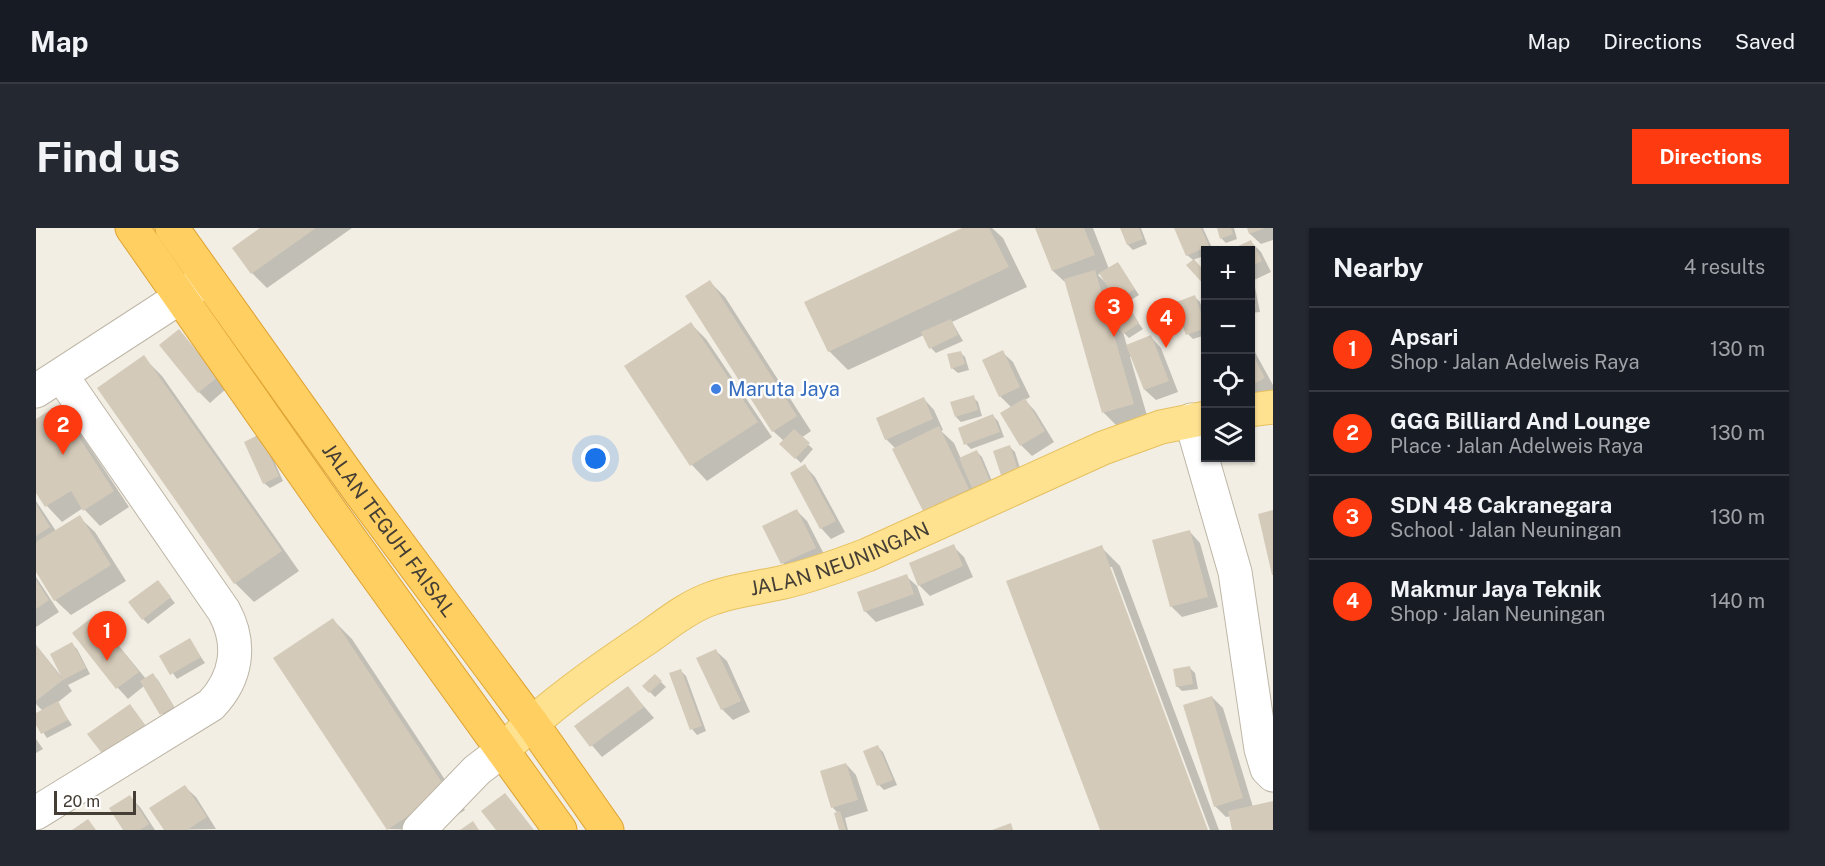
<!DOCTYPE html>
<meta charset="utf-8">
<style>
body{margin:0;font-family:"Public Sans",sans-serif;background:#242831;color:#f1f3f6}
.controls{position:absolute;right:18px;top:18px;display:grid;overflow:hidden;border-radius:0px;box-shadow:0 2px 4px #0004}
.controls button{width:54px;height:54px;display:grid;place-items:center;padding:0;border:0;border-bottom:2px solid #363941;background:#171b24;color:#f1f3f6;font:30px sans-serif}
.scale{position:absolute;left:18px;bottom:15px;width:82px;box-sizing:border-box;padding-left:6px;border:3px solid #443e34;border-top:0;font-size:16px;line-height:21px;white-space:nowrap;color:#443e34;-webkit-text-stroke:4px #fff;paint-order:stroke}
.you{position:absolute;left:560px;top:231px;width:21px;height:21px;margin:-15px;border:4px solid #fff;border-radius:50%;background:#1a73e8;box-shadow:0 0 0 9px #1a73e833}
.badge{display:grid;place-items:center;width:39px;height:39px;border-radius:50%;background:#fd3a10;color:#fff;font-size:20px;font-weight:700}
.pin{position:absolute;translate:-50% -50px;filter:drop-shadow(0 2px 3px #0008)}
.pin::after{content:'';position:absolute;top:32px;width:21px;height:18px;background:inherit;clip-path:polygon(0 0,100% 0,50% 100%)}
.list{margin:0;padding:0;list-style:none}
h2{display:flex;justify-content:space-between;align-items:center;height:78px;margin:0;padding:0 24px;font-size:26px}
h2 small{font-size:20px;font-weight:400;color:#9ea1a6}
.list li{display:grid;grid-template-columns:39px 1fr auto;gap:18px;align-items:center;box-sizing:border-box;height:84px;padding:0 24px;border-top:2px solid #363941}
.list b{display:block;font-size:22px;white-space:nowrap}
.list p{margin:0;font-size:20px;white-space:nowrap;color:#9ea1a6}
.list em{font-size:20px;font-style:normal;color:#9ea1a6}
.icon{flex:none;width:33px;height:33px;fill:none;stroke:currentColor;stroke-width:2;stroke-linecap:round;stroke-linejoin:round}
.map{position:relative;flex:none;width:1237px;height:602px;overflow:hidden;border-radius:0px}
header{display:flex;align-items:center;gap:36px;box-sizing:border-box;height:84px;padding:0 30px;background:#171b24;border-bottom:2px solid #363941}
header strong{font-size:28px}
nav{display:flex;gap:33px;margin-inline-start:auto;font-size:21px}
.intro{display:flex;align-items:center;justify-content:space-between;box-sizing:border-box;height:144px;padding:0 36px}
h1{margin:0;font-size:42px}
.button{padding:15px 27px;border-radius:0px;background:#fd3a10;color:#fff;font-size:21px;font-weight:700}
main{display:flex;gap:36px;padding:0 36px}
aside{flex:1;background:#171b24;border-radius:0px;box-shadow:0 2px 4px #0004}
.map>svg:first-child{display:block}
.shadow{fill:#0003;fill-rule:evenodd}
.building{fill:#d4cab9}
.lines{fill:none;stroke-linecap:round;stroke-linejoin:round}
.minor-casing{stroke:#beb6a6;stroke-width:35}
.major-casing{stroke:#e5c05f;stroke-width:35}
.highway-casing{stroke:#dfa331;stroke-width:35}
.minor{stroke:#fff;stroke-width:33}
.major{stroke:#ffe290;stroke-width:33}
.highway{stroke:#ffcf62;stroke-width:33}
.shop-dot{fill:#3f7fe0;stroke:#fff;stroke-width:2}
.labels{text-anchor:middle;stroke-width:5;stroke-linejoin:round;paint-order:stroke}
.shop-label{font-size:20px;fill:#366cbe;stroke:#fff;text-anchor:start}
.street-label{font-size:20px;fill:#443e34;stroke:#fff}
</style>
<header>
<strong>Map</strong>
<nav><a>Map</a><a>Directions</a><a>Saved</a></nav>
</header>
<div class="intro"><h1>Find us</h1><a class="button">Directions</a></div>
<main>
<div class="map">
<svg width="1237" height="602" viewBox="0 0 1237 602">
<rect width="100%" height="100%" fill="#f2eee4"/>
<path class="shadow" d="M226 0H316L231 60 216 45 198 20Z
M929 0H956L967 10 991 59 916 94 927 113 900 125 895 120 888 107 812 142 793 123Z
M1001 0H1057L1073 41 1082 36 1103 67 1087 77 1075 63 1083 91 1094 84 1107 101 1093 110 1087 104 1091 118 1115 109 1125 120 1142 164 1120 172 1109 162 1096 128 1094 129 1112 191 1083 200 1068 185 1031 56 1017 43ZM1065 45 1070 55 1062 47Z
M1085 0H1105L1111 16 1097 22 1092 17Z
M1142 0H1167L1177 22H1170V27L1157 32 1151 27Z
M1182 0H1198L1201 11 1190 15 1185 10Z
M1212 0H1237V12L1225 16 1214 6Z
M1215 14 1225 24 1235 44 1214 54V22H1197Z
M674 54 689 69 775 203 765 210 777 221 765 235 745 216 748 213 737 203Z
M1214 55 1219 59 1224 84 1214 85Z
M1159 69 1164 74 1170 90V107L1157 111 1152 106Z
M655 96 670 111 736 209 671 253 656 237 590 139Z
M143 103 191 160 174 175 163 164Z
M1214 115 1237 157V162L1214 173Z
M924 124 929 129 933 142 922 145 916 140Z
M966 124 977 134 994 169 989 172 999 183 1018 214 996 228 985 217 966 186 976 180 964 168Z
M107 129 126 148 263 343 218 374 199 355Z
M937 169 942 174 946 188 925 194 920 189Z
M888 171 898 182 907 202 905 203 918 215 925 231 941 224 946 229 958 258 903 298 888 282 860 221 850 211Z
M22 179 37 194 93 279 64 298 47 280 26 294 11 278 0 262V193Z
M957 188 962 193 968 209 935 221 930 216Z
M229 213 247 253 234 260 228 255Z
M974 219 979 224 987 250 967 249Z
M769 238 779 249 809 304 795 311 785 300Z
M0 273 20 303 43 289 59 304 90 353 35 387 19 372 0 341Z
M760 282 771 293 790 330 757 346 747 335 728 298Z
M1154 304 1164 315 1182 379 1146 389 1135 378Z
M917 318 928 329 937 349 894 368 883 357Z
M1065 319 1084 338 1183 602H1174L1076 339H1072L1171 602H1065L972 354Z
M870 348 881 358 888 377 840 394 829 383Z
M0 349 23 384 0 399Z
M126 359 139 375 112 396 107 391Z
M59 389 110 451 117 447 122 452 142 485 130 491 108 458 92 471 82 460 38 405Z
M297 392 316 411 429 582 398 602 352 601Z
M153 412 169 435 141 451 125 428Z
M36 416 41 421 54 446 32 457 36 463 21 475 36 497 11 510 0 494V486L7 483 0 476V417L25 448Z
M680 423 691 433 714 484 697 492 686 481Z
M1154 440 1159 445 1162 461 1146 463 1141 458Z
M645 443 650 448 670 503 661 507 656 501Z
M619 448 630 459 619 469 608 458Z
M592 460 618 490 566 529 540 499Z
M1176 469 1187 480 1217 579 1237 575V602H1198L1195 588 1190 589 1179 578Z
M0 511 7 521 0 525Z
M842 519 847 524 861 557 848 562 843 557Z
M810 536 820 547 832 583 809 590 812 602H804L799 586 802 585 797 580 786 544Z
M149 559 160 569 180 601 129 602 115 581Z
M94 569 104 579 119 602H88L75 581Z"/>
<path class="building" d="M224 0H280L215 46 196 20Z
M926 0H953L973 39 792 124 768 74Z
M999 0H1048L1059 27 1016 43Z
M1084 0H1103L1107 11 1091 17Z
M1138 0H1165L1173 18 1150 28Z
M1181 0H1195L1197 6 1184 11Z
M1211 0H1229L1213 6Z
M1215 12 1226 33 1214 39V22H1194Z
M1158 31 1170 45V59L1150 37Z
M1082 34 1099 61 1081 73 1063 45Z
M1059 42 1098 176 1066 185 1028 51Z
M674 52 761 188 736 204 649 68Z
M1214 58 1220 79 1214 80Z
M1159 67 1170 100 1150 107 1138 75Z
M1095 82 1103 95 1087 106 1078 93Z
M915 91 922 107 893 121 885 104Z
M655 94 722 194 654 238 588 138Z
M143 101 182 149 162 165 123 117Z
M1115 107 1133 153 1108 162 1090 117Z
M1214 121 1229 150 1214 158Z
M967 122 984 159 963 169 946 132Z
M925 123 929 136 915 141 911 126Z
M108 127 246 323 198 356 61 160Z
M938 167 942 182 919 189 914 174Z
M888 169 897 191 849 212 840 190Z
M989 170 1009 203 984 218 964 185Z
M22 177 78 263 47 283 35 263 9 279 0 265V191Z
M957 186 964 204 928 217 922 200Z
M903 198 933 261 887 283 856 221Z
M758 201 774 215 759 231 743 216Z
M224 206 243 248 227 256 208 214Z
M974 217 983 245 966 250 957 223Z
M941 222 954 253 936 260 923 230Z
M769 236 800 293 784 301 754 245Z
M0 276 14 299 0 308Z
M761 281 780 320 745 336 726 298Z
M1237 282V347H1236L1222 286Z
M44 287 75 337 18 373 0 344V314Z
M1154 302 1172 369 1134 379 1116 312Z
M918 316 927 338 882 358 873 335Z
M1066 317 1172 602H1064L970 353Z
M871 346 878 366 828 384 821 364Z
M0 352 13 372 0 381Z
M122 352 135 369 106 392 92 374Z
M59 387 103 444 80 461 36 405Z
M297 390 411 562 351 602 237 430Z
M154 410 165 429 134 447 123 428Z
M36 414 50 440 27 452 0 473V417L27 452 14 426Z
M680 421 705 473 685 482 660 430Z
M1154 438 1157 456 1140 459 1137 441Z
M645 441 666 498 654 502 633 445Z
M117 445 138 479 124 487 104 453Z
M619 446 626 453 613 465 606 458Z
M592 458 608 479 554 519 538 498Z
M1176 468 1207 570 1178 579 1147 477Z
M22 473 32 492 5 506 0 497V485Z
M94 476 110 498 68 528 51 506Z
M842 517 857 552 841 558 827 523Z
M810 535 822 572 795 580 784 543Z
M149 557 171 589 151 602H128L113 580Z
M469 565 498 602H460L445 583Z
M94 567 113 596 104 602H87L73 580Z
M1237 573V602H1196L1192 583Z
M804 583 810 602H803L798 585Z
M52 591 60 602H36Z
M437 593 443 602H424Z
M975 595 977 602H956Z"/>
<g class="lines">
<defs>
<path id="minor" d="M0 163 143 70 168 52
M1155 192 1199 344 1225 521 1231 541 1237 547
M0 585 175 477C201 450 206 416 188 383L25 147
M383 602 441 542 467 522"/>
<g id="major">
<path d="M1214 182 1237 179"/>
<path id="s1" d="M467 522C511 479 560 444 611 410 632 395 653 378 677 370 699 362 721 360 744 355 774 348 802 338 831 327L1067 220 1125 199 1170 190"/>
</g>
<g id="highway">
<path d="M96 0 294 283 524 602"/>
<path id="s2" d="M136 0 324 264 495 494 571 602"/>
</g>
</defs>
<use href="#minor" class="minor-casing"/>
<use href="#major" class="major-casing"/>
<use href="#highway" class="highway-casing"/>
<use href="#minor" class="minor"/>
<use href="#major" class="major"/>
<use href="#highway" class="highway"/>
</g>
<circle class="shop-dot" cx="680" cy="161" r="6"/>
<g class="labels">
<g class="shop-label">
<text x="692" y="168">Maruta Jaya</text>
</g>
<g class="street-label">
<text dy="7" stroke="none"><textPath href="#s2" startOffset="372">JALAN TEGUH FAISAL</textPath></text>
<text dy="7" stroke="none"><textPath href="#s1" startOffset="393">JALAN NEUNINGAN</textPath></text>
</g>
</g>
</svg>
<div class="controls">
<button>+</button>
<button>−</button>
<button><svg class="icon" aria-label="locate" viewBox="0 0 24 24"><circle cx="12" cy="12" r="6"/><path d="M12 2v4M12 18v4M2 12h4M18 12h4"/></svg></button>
<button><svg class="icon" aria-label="layers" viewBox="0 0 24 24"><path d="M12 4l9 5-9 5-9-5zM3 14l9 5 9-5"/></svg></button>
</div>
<div class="scale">20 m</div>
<div class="you"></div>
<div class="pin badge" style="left:71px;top:433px">1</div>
<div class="pin badge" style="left:27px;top:227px">2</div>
<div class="pin badge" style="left:1078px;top:109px">3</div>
<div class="pin badge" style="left:1130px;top:120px">4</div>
</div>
<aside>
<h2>Nearby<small>4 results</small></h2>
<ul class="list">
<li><span class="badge">1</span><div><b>Apsari</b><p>Shop · Jalan Adelweis Raya</p></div><em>130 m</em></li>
<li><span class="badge">2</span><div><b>GGG Billiard And Lounge</b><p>Place · Jalan Adelweis Raya</p></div><em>130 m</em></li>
<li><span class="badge">3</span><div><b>SDN 48 Cakranegara</b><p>School · Jalan Neuningan</p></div><em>130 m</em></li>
<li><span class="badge">4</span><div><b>Makmur Jaya Teknik</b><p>Shop · Jalan Neuningan</p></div><em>140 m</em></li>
</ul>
</aside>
</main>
